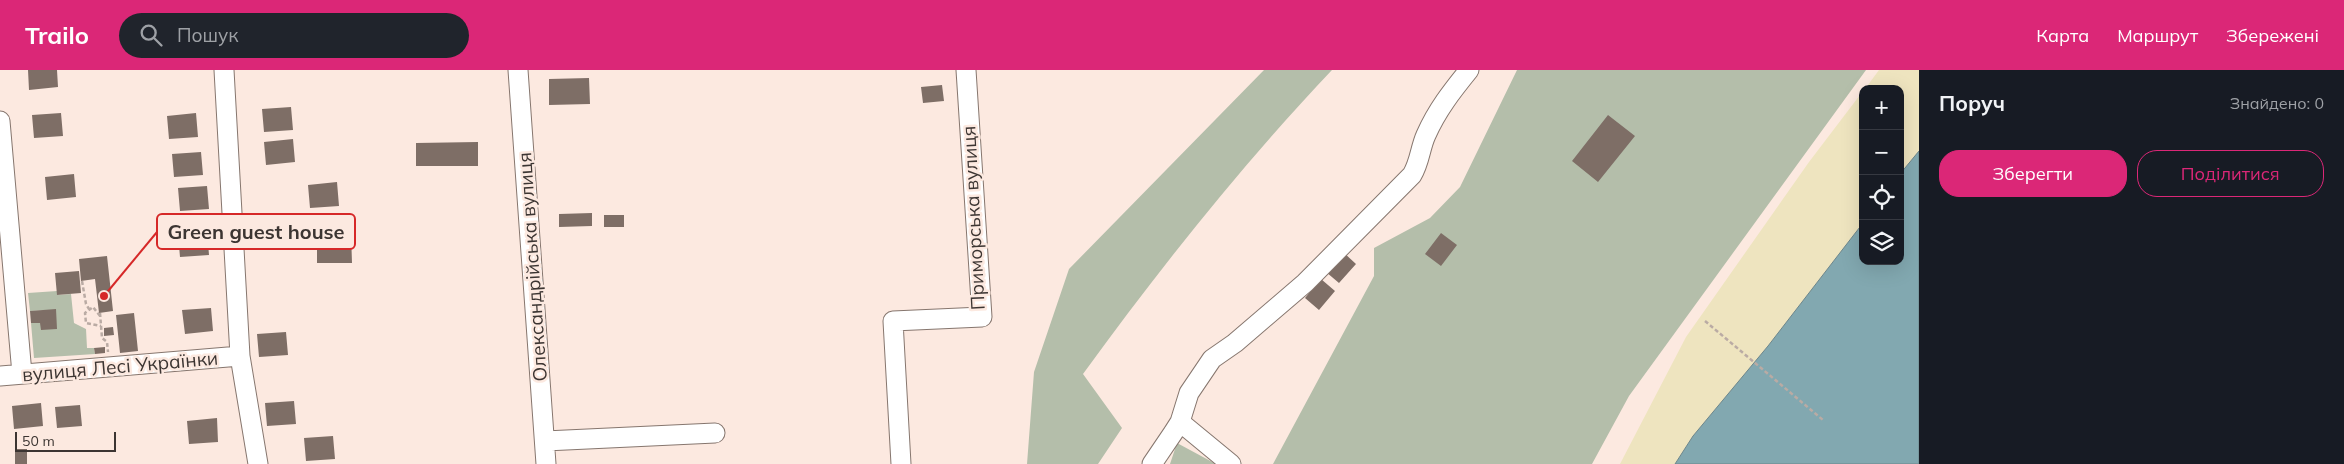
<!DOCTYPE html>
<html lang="uk">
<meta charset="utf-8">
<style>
body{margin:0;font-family:Mulish,sans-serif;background:#20242c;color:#f1f3f6}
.controls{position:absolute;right:15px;top:15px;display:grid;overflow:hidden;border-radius:10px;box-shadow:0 5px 20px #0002}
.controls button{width:45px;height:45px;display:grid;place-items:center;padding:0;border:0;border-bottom:1px solid #363941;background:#171b24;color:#f1f3f6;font:25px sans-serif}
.scale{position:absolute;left:15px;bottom:12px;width:101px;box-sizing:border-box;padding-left:5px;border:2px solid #3c3532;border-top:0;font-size:14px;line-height:18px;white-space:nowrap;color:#3c3532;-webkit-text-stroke:4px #fce9e0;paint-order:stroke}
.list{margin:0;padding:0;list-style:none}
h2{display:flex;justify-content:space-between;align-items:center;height:65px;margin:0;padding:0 20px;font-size:21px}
h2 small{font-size:16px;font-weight:400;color:#9ea1a6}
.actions{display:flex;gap:10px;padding:15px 20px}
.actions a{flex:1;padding:11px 0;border:1px solid #db2777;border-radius:20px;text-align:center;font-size:18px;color:#db2777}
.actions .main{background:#db2777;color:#fff}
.icon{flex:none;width:28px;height:28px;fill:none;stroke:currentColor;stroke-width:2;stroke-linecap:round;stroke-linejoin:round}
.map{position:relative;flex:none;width:1919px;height:394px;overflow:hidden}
header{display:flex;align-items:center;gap:30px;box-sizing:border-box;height:70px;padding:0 25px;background:#db2777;color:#fff}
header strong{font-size:24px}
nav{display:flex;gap:28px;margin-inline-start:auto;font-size:18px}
.search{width:350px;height:45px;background:#20242c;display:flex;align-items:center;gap:12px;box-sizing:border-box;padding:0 18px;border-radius:28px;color:#9ea1a6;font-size:19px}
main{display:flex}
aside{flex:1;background:#171b24}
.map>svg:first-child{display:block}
.green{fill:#b4beaa}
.sand{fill:#eee4bf}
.water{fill:#82a8b0;stroke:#6d868a}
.building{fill:#7e6e66}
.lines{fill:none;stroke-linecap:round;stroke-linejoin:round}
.minor-casing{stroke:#86766e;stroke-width:21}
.path{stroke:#baaba4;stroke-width:2.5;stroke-dasharray:4 2.5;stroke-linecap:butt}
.minor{stroke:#fff;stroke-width:19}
.labels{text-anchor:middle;stroke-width:5;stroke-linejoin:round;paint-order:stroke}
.street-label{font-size:19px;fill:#3c3532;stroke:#fce9e0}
.leader{fill:none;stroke:#d62828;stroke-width:2}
.callout-dot{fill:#d62828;stroke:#fce9e0;stroke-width:2}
.callout{fill:#fce9e0;stroke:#d62828;stroke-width:2}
.callout-label{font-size:20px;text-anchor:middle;font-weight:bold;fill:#3c3532}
</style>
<header>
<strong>Trailo</strong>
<div class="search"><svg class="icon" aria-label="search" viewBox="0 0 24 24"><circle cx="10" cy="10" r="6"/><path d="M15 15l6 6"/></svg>Пошук</div>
<nav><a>Карта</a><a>Маршрут</a><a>Збережені</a></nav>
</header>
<main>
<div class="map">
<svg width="1919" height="394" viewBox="0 0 1919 394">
<rect width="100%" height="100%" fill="#fce9e0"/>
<path class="green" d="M1264 0H1332C1242 95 1160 198 1083 304L1122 358 1098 394H1027L1034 302 1069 199Z
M1517 0H1866L1629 326 1592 394H1273L1374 206V178L1430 148 1460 117Z
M57 221V225L71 224 74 253 86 259 87 278H94L95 284 34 288 31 253H40L56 259V240L30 241 28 223Z
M1177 373 1216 394H1170Z"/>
<path class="sand" d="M1879 0H1919V81L1900 104V19H1865Z
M1863 21V153L1768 276 1693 366 1675 394H1620L1686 267 1809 92Z"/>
<path class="water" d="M1919 81V394H1675L1693 366 1768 276 1863 153V191H1900V104Z"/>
<path class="building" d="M28 0H57L58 17 29 20Z
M589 8 590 34 549 35V9Z
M942 15 944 31 923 33 921 17Z
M291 37 293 60 264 62 262 39Z
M61 43 63 66 34 68 32 45Z
M196 43 198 67 169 69 167 46Z
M1608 45 1635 66 1598 112 1572 91Z
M293 69 295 92 266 95 264 72Z
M478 72V96H416V73Z
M201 82 203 105 174 107 172 84Z
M74 104 76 127 47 130 45 107Z
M337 112 339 136 310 138 308 115Z
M207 116 209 139 180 141 178 118Z
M592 143V156L559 157V144Z
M604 145H624V157H604Z
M207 161 209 185 180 187 178 164Z
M351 163 352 193H317V179L293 180V164Z
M1441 163 1457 175 1441 196 1425 184Z
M1343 182 1356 194 1339 213 1326 202Z
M107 186 113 241 99 243 95 209 81 211 79 189Z
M79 201 81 223 57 225 55 203Z
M1321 209 1335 221 1319 240 1305 228Z
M211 238 213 261 185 264 182 240Z
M56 239 57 259 41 260 40 253H31L30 241Z
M134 243 138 281 120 283 116 245Z
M113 257 114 265 104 266V258Z
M286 262 288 285 259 287 257 264Z
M105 277V283L95 284 94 278Z
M294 331 296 354 267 356 265 333Z
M41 333 43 356 14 359 12 336Z
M80 335 82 356 57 358 55 337Z
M217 348 218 372 189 374 187 351Z
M333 366 335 389 306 391 304 368Z
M15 379H27V394H15Z"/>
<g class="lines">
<defs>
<path id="minor" d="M224 0 240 286 258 394
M518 0 546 394
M0 51 22 304
M0 306 240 286
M1180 352 1231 394
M545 371 715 363
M901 394 893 251 982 247 966 0
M1152 394 1173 363 1180 352 1189 323 1212 289 1235 273 1305 213 1412 105C1420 92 1420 78 1426 65 1437 40 1452 21 1469 0"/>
</defs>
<use href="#minor" class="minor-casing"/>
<path class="path" d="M82 211 86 234 89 239
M100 243 102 268 107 272 108 282
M100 246 93 237 85 243 86 253 101 256
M1705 251 1823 350"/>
<use href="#minor" class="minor"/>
</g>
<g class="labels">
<g class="street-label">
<text transform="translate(973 148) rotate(-93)" y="7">Приморська вулиця</text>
<text transform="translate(532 197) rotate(-94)" y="7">Олександрійська вулиця</text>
<text transform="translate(120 296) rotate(-5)" y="7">вулиця Лесі Українки</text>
</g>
</g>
<path class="leader" d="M104 226L157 162"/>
<circle class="callout-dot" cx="104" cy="226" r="5"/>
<rect class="callout" x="157" y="144" width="198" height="35" rx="5"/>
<g class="callout-label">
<text x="256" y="169">Green guest house</text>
</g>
</svg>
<div class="controls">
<button>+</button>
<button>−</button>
<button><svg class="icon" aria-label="locate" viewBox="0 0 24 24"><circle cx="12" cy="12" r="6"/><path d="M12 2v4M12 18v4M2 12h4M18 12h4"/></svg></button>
<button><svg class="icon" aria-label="layers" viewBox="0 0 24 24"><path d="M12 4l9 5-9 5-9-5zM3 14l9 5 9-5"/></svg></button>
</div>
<div class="scale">50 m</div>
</div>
<aside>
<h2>Поруч<small>Знайдено: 0</small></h2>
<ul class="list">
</ul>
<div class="actions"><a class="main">Зберегти</a><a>Поділитися</a></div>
</aside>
</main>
